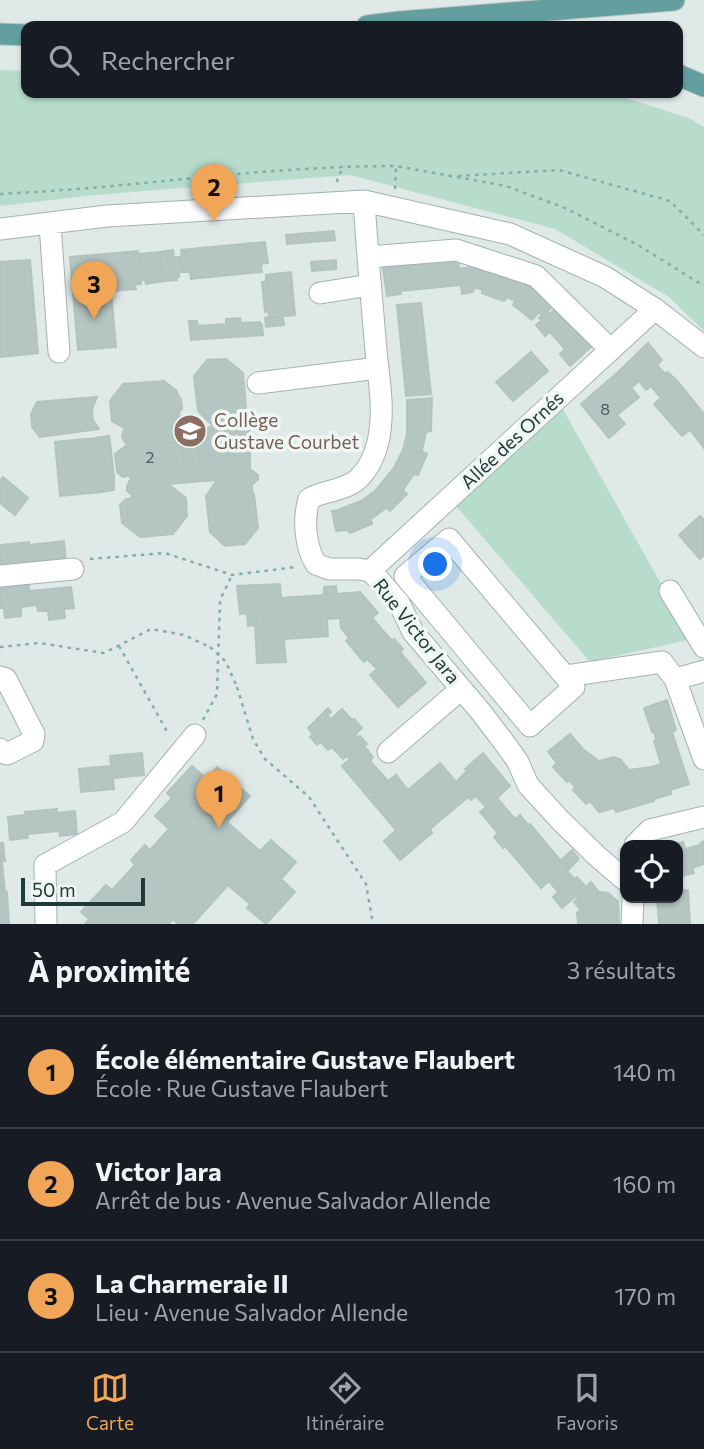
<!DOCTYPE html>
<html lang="fr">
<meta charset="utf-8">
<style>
body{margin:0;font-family:Commissioner,sans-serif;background:#20242c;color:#f1f3f6}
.controls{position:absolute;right:21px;bottom:21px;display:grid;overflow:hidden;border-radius:14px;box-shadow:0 2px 5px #0004}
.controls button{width:63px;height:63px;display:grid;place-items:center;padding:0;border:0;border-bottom:2px solid #363941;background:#171b24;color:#f1f3f6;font:35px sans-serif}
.scale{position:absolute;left:21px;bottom:18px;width:124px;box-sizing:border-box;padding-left:7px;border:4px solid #203a3a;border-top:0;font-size:19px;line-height:24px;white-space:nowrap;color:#203a3a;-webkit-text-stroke:5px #eff7f5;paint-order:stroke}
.you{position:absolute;left:436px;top:565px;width:24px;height:24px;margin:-18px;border:5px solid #fff;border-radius:50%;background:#1a73e8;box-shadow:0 0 0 10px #1a73e833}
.badge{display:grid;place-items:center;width:46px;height:46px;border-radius:50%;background:#f1a657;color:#111;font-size:23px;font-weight:700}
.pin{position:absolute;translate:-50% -58px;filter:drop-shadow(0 2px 4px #0008)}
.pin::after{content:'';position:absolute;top:37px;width:24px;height:21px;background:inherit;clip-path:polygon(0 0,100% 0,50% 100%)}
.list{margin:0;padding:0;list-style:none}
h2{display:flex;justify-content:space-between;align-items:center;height:91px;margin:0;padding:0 28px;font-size:30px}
h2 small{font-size:23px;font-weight:400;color:#9ea1a6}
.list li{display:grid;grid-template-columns:46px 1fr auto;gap:21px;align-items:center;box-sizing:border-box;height:112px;padding:0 28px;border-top:2px solid #363941}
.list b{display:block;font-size:26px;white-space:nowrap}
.list p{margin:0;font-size:23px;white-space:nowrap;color:#9ea1a6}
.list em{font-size:23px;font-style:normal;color:#9ea1a6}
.icon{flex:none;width:38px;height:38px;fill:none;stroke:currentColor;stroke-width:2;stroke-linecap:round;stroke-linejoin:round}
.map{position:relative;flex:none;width:704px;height:924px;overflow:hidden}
.search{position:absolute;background:#171b24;box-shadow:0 2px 5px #0004;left:21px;right:21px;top:21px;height:77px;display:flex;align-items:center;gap:18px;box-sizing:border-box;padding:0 24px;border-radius:14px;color:#9ea1a6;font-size:26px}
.sheet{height:427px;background:#171b24}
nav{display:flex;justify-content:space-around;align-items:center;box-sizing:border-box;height:98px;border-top:2px solid #363941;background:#171b24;font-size:19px;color:#9ea1a6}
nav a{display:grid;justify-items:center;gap:4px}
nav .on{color:#f1a657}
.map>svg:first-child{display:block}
.green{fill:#b8dccb}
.building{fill:#b5c5c2;stroke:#b2c4c1;stroke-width:2}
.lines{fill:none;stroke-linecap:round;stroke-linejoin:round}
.minor-casing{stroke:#a2b2b0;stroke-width:23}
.major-casing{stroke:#bcc4c4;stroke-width:23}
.path{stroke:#80aeac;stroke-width:2.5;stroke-dasharray:3.5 5;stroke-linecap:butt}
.minor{stroke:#fff;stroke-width:21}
.major{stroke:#649fa0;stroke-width:21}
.path-bridge{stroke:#80aeac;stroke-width:2.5;stroke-dasharray:3.5 5;stroke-linecap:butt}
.labels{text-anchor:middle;stroke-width:7;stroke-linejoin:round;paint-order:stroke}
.number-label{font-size:16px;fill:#455d5c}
.education-label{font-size:19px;fill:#785e54;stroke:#eff7f5;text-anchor:start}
.street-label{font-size:19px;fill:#203a3a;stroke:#eff7f5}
</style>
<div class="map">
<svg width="704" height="924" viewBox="0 0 704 924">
<rect width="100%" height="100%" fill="#dfeae8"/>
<path class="green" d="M0 70 26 71V93H610L689 118 704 127V331L669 297 555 229 350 175 95 195 0 206Z
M560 404 692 639 590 662 456 506Z"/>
<path class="building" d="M334 231 335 240 287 244 286 235Z
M265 242 268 263 261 264 262 272 191 279 190 272H183L181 250Z
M173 250 174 258 181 256 183 272H179V277H176L177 280 166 281 165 270H162L160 252Z
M138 251 141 284 134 285 136 289 111 291 116 347 78 350 70 257Z
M160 252 162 270H165L166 281 146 284 145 280H141L138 254Z
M30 260 38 353 0 357V262Z
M336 260V269L312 271 311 262Z
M458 260 459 269 473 267 481 268 512 277 529 286 547 299 553 307 547 311 550 314 557 307 591 347 570 366 560 354 565 349 550 332 545 336 536 325 542 320 539 318 542 316 539 312 532 320 513 305 515 301 507 297 504 301 482 293V289L474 288 473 292 462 294 461 285 400 291 401 294 387 296 383 268 398 267V265Z
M291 272 295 315 269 318 268 311 265 312 262 282H266V275Z
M421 303 431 394 406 396 397 305Z
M283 316 284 325 266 327 265 318Z
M240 318 241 323 260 322 262 325 263 335 191 340 189 321H197L198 326 226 324V319Z
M648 343 662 360 657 365 664 373 668 372 679 383 704 414V419L682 436 654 404 661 398 651 386 646 390 639 381 631 388 618 372Z
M531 352 548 371 513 401 496 382Z
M226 359 243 373 246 407 244 410 245 416 253 422V426L246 434 247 440 250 442V469L258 475V479L252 485V492L254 494 258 528 245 544 225 546 210 532 206 496 217 480 199 463 197 445 214 427 198 411 194 376 207 360Z
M618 372 639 397 617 415 625 424 609 438 581 404Z
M164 381 177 391 178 395 181 399 182 409 179 412 180 419 170 430 165 431 182 447 184 465 167 483 186 498 187 516 173 534 140 537 122 523 120 505 126 499H130L132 495 127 491V486L131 478 128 476 123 477 117 472 115 454 127 445 123 439 122 435 125 428 112 421 110 401 123 384Z
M97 397 93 406 92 412 93 420 99 429 40 437 32 427 31 414 37 402Z
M432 398 431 431 426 432 422 451 427 454 418 475 414 474 403 490 407 494 390 511 386 508 371 519 372 524 350 533 347 530 336 531 332 511 338 510 361 501 375 491 394 468 403 450 407 434V400Z
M704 419V448L690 430Z
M214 427 197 445 199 463 217 480 169 484 167 483 184 465 182 447 165 431Z
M109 436 111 450 96 438Z
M96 438 111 450 114 477 102 492 60 496 55 442Z
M3 477 28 498 15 515 0 503V481Z
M114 477V490L102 492Z
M700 516 704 520V555L700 559 679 535Z
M64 541 66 562 0 566V545L29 542V545Z
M280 584 281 598 324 595V587L336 586 337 594 360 592 378 613 372 618 392 641 394 639 403 649 400 652 426 683 398 707 370 675 377 669 367 659 364 662 346 641 349 638 341 628 340 618 327 619 328 636 284 639 286 662 257 663 255 625 264 624 263 613 240 614 237 586Z
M29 585V591L71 587 74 608 64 609 65 618 49 620 48 611H38L37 605 21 607V616L5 618 4 608H0V588Z
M247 613H263L264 624 248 626Z
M667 700 676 730 672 732 689 784 670 790 671 794 654 799V801L616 812 614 808 599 812 590 801 586 804 573 790 575 787 569 780 567 782 553 767 557 763 548 752 570 734 583 749 599 761 614 757 620 759 629 770 651 767 661 764 654 741 656 739 654 732H652L644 708Z
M328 708 331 712 327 716 331 719 342 709 352 720 354 719 362 728 355 735 358 738 360 736 367 744 364 746 373 757 370 761 388 781 396 775 408 790 440 763 456 782 467 771 465 769 483 753 510 786 497 798 515 819 520 815 528 825 530 824 566 867 565 868 574 879 577 877 586 887 591 882 599 892 608 893 614 898 618 901 619 924H578L577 913 585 906 584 905 580 909 574 902 579 898 576 896 562 908 553 897 558 892 549 881 541 888 505 846 503 848 494 837 498 833 480 812 486 807 476 796 471 800 468 797 430 829 432 833 400 860 384 841 396 830 342 766 350 759 347 756 343 759 332 747 328 750 321 742 317 745 310 737 313 734 308 728Z
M142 753 144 775 113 778 114 789 81 792 79 769 111 766 110 756Z
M192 766 207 779 217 767 250 796 227 822 260 851 271 840 296 862 281 879 295 892 266 924 247 908 250 904 228 885 193 924H178L173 919 169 924H85L89 919 81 912 106 885 112 890 135 865 131 860 145 845 150 850 169 829 155 816 172 798 167 793Z
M57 809V813L75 811 77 834 60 836 59 831 27 834 28 838 10 840 8 817 26 815 25 812Z
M704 841V864L692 868 694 873 678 877V845H672L683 842 685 849 700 845V843Z
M0 843H3L5 861H2L5 893 7 892 9 924H0Z
M572 850 579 859 568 870 560 861Z
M678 889V890H688L690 924H659L657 898H678Z"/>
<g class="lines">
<defs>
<path id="minor" d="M364 201C367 251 372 301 376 351 379 380 385 412 378 442 375 455 368 470 358 479 345 491 324 490 309 499 303 520 305 546 316 564L329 569H358L370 571 379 580 399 603 413 632 481 712 506 745 518 762 528 785 560 820 598 857 625 880
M50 224 59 352
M0 229 107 216 364 201 510 234 605 277 655 309 704 347
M368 257 456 250 536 276 611 350
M320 293 370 285
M258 383 378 368
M449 539 574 687 530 726 405 576Z
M370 571 655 309
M0 576 73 569
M670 591 704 647
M566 676 662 662 675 679 704 759
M0 677 6 679 34 734 33 741 7 754 1 752 0 749
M675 679 704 671
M388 752 461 689
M635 845 650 830 704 817
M46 924 45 865 123 822 195 735
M632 924 633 898"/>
<path id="major" d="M367 26 399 22 674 0
M0 34 26 35
M678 75 704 86"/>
</defs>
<use href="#minor" class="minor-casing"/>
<use href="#major" class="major-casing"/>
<path class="path" d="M458 176 559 170 670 201 704 235
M337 182 338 177 344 166
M395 189 396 166 506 186 565 208 638 245 704 286
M0 194C34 192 68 190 101 187 200 178 296 166 395 166
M90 559 165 553 232 575 296 567
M119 646 169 735
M0 647 39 643 104 653 151 629 184 635 210 647
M237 687 253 739 265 759 309 797 366 884 373 924
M203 720 217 694 220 600 232 575"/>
<use href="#minor" class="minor"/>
<use href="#major" class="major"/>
<path class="path-bridge" d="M210 647 226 662 237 687"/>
</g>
<defs>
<symbol id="school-disc" viewBox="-11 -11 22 22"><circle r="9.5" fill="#8d6e63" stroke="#eff7f5"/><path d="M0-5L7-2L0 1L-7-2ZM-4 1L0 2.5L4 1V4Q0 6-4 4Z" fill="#fff"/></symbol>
</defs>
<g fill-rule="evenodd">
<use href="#school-disc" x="171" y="412" width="38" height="38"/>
</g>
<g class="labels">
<g class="number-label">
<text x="605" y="415">8</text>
<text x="150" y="463">2</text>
</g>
<g class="education-label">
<text x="214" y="427">Collège<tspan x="214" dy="22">Gustave Courbet</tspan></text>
</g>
<g class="street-label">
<text transform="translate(512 440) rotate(-43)" y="7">Allée des Ornés</text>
<text transform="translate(417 631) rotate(52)" y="7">Rue Victor Jara</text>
</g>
</g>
</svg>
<div class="controls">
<button><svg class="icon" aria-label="locate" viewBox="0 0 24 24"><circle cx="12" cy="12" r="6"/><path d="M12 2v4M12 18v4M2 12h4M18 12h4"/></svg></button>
</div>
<div class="scale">50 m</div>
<div class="you"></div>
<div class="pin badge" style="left:219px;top:828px">1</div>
<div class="pin badge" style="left:214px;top:222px">2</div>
<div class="pin badge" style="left:94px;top:319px">3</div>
<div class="search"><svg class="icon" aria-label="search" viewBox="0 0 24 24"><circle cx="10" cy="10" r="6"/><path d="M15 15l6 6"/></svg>Rechercher</div>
</div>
<section class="sheet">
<h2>À proximité<small>3 résultats</small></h2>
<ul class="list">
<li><span class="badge">1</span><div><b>École élémentaire Gustave Flaubert</b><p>École · Rue Gustave Flaubert</p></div><em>140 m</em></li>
<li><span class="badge">2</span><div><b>Victor Jara</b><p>Arrêt de bus · Avenue Salvador Allende</p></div><em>160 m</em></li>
<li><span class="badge">3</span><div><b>La Charmeraie II</b><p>Lieu · Avenue Salvador Allende</p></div><em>170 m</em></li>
</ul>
</section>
<nav>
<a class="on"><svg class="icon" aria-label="map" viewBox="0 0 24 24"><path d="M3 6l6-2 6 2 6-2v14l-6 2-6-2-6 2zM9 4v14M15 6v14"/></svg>Carte</a>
<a><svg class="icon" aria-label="directions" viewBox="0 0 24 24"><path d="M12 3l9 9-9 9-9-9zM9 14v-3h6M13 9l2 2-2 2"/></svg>Itinéraire</a>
<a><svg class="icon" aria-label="saved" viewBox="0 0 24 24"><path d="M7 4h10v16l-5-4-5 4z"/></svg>Favoris</a>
</nav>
